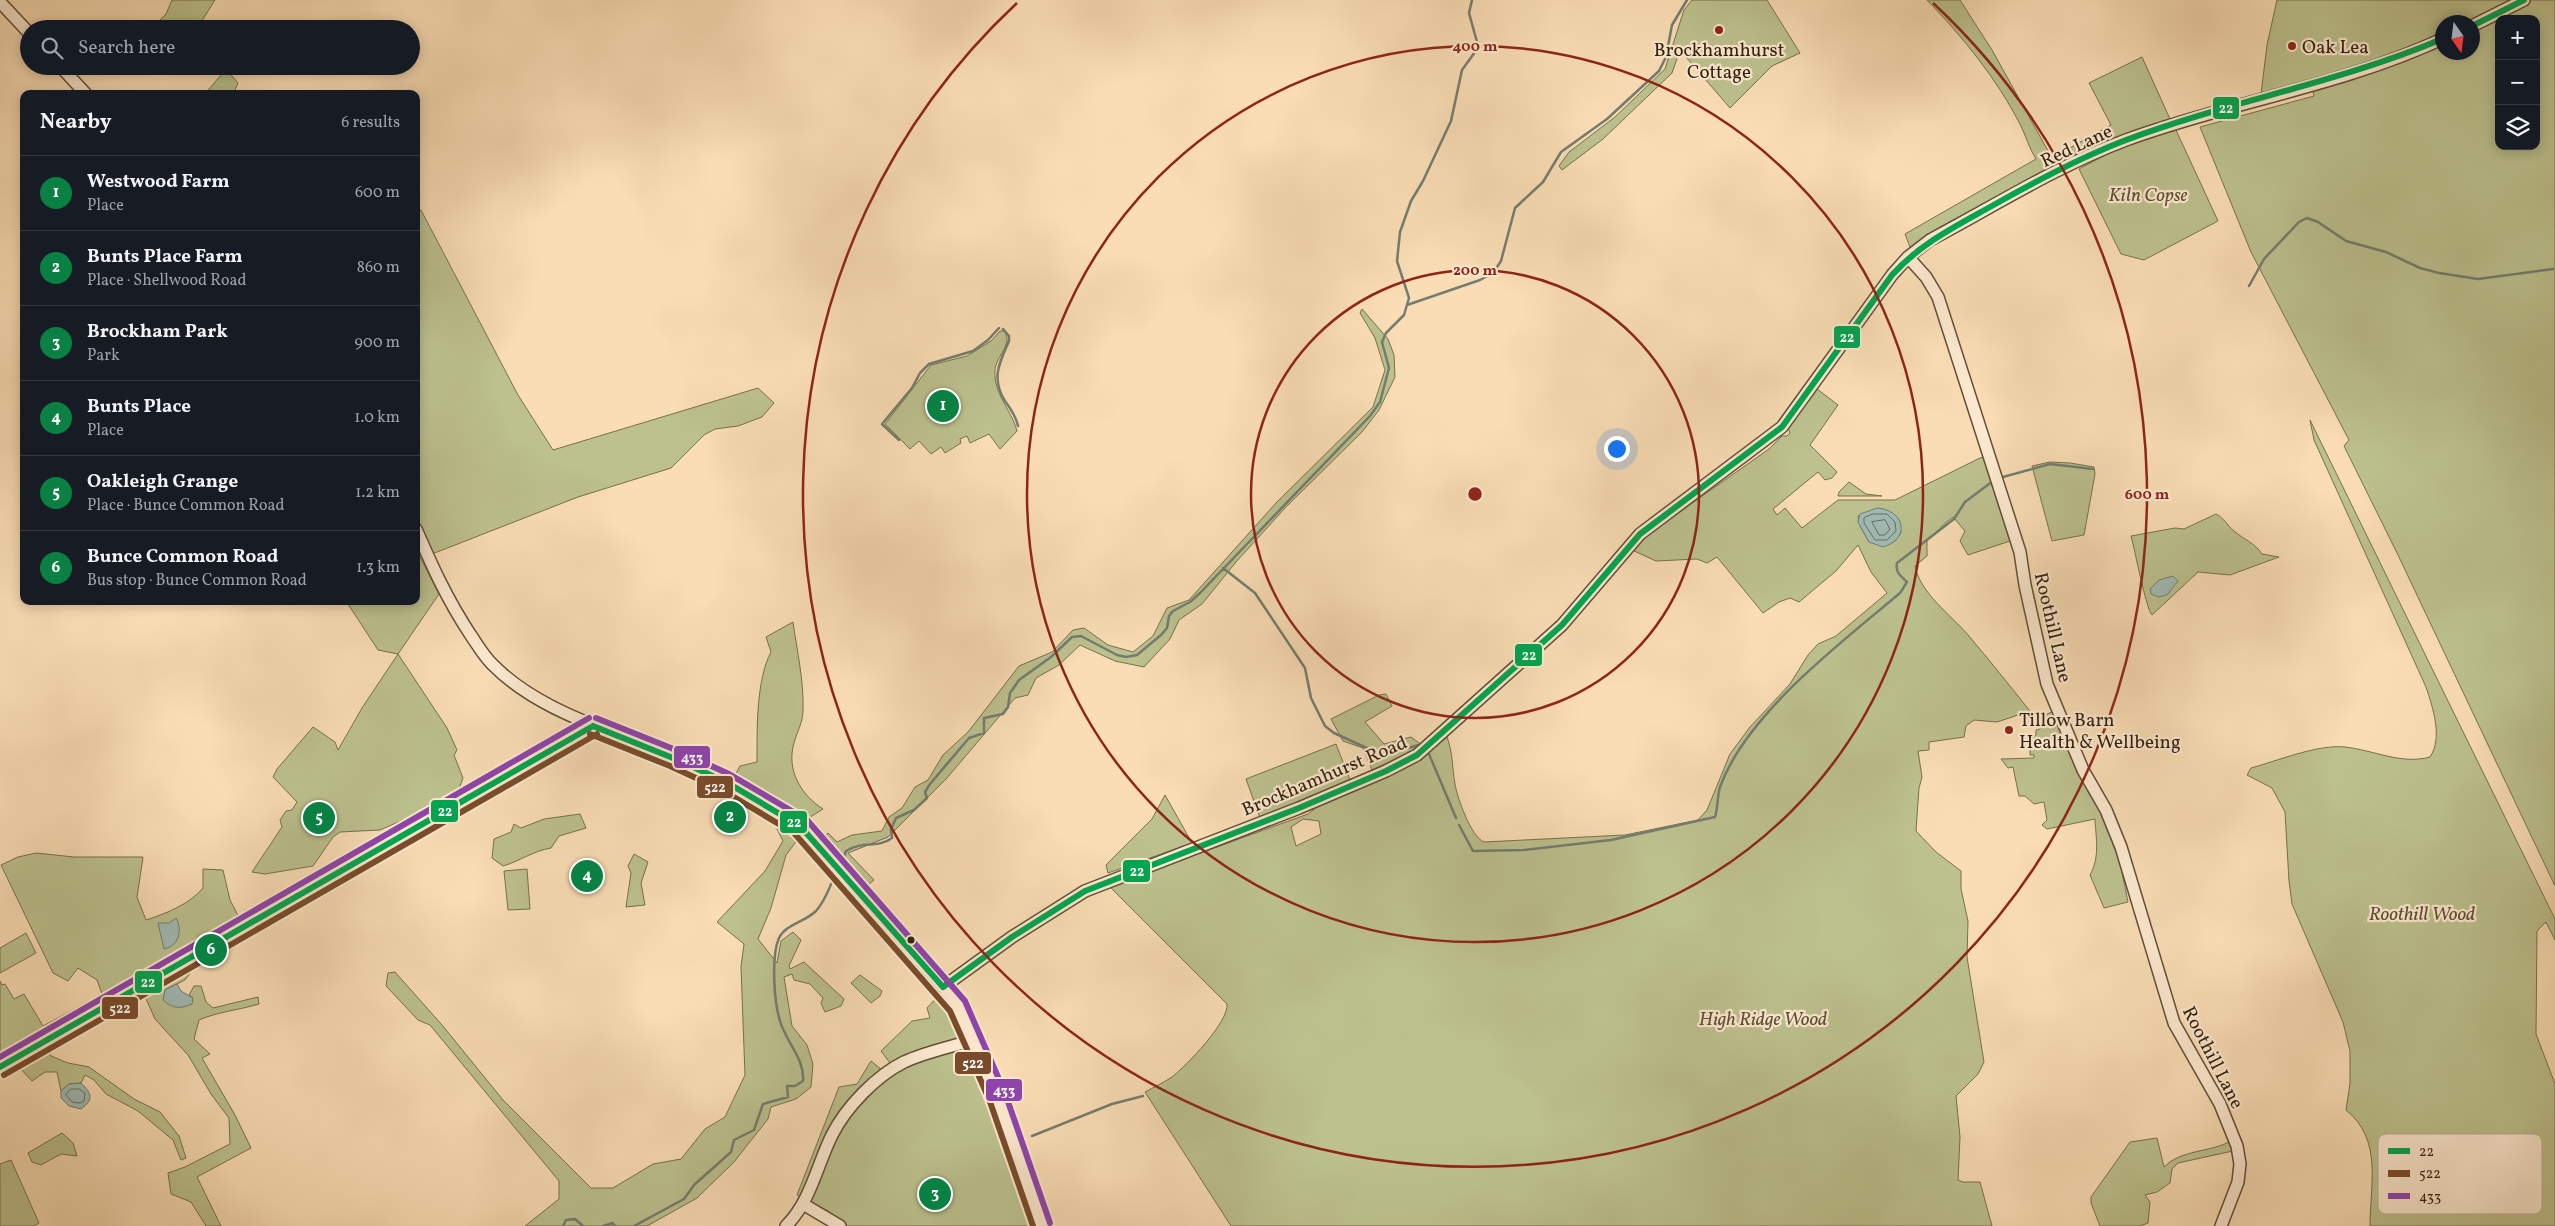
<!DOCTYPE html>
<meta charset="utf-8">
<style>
body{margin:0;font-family:Vollkorn,serif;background:#20242c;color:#f1f3f6}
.controls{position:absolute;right:15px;top:15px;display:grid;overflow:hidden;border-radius:10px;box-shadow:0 2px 12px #0003}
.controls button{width:45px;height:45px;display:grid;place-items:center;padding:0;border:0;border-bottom:1px solid #363941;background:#171b24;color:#f1f3f6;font:25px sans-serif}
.compass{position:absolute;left:2435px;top:15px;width:45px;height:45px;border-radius:50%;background:#171b24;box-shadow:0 2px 12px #0003;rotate:166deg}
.you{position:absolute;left:1616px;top:448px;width:18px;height:18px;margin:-12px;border:4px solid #fff;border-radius:50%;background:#1a73e8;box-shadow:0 0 0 8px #1a73e833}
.badge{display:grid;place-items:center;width:32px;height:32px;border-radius:50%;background:#0b8043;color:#fff;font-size:16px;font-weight:700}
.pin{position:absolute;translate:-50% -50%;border:2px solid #fff;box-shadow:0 1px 5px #0006}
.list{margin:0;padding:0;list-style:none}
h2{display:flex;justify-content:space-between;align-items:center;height:65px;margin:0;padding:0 20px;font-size:21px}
h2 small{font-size:16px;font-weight:400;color:#9ea1a6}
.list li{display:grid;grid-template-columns:32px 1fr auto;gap:15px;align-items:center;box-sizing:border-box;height:75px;padding:0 20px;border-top:1px solid #363941}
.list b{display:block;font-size:19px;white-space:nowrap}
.list p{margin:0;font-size:16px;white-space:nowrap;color:#9ea1a6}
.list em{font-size:16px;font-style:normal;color:#9ea1a6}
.icon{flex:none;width:28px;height:28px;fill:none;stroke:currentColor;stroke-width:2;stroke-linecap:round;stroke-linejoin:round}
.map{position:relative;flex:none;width:2555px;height:1226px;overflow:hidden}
.search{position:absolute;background:#171b24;box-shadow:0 2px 12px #0003;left:20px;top:20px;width:400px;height:55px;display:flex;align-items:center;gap:12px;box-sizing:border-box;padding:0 18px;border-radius:28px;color:#9ea1a6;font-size:19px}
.panel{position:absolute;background:#171b24;box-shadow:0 2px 12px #0003;left:20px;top:90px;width:400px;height:515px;border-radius:10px}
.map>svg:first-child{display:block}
.green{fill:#bcc18e;stroke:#76704e;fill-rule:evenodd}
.water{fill:#9fbbb4;stroke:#737d71}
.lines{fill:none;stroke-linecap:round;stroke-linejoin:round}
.shore{stroke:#686d60;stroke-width:1}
.stream{stroke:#737d71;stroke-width:2.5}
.minor-casing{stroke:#634e37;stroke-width:14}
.minor{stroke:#fce9cf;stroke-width:11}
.bus-1-casing{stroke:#fce9cf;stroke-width:10}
.bus-2-casing{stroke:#fce9cf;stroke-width:10}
.bus-3-casing{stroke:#fce9cf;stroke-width:10}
.bus-1{stroke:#00a651;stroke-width:6}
.bus-2{stroke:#7a4b2a;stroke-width:6}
.bus-3{stroke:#8e44ad;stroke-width:6}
.ring{fill:none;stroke:#8f2418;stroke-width:2.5}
.poi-dot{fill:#8f2418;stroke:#fce9cf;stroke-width:2}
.bus-dot{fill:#311f0d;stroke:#fce9cf;stroke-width:2}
.labels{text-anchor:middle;stroke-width:4.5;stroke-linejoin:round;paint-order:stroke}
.poi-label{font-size:19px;fill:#311f0d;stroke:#fce9cf;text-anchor:start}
.street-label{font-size:19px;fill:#311f0d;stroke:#fce9cf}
.park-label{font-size:19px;font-style:italic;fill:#5b5034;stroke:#fce9cf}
.key{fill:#fce9cf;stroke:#bfac95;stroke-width:1}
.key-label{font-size:14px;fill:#311f0d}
.centre{fill:#8f2418;stroke:#fce9cf;stroke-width:2.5}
.ring-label{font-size:15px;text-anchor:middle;font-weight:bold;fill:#8f2418;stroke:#fce9cf;stroke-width:4.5;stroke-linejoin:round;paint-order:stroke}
.line-badge{stroke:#fce9cf;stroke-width:2}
.badge-label{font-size:14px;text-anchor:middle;font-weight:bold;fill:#fff}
</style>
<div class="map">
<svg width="2555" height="1226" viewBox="0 0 2555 1226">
<rect width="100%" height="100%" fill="#faddb5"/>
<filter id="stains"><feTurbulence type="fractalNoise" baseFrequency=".004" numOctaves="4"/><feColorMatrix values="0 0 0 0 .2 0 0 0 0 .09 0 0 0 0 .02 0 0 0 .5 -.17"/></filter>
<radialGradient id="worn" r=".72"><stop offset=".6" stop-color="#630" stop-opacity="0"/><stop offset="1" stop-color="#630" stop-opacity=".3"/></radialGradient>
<path class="green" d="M172 0H215L198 27 155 29 153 27 166 14Z
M1692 0H1767L1800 53 1772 66 1730 108 1680 50 1672 73 1603 139 1562 170 1559 166 1569 152 1615 117 1665 69 1684 10Z
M1927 0H1960L1992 50 2052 158 2111 125 2089 83 2142 57 2170 119 2101 143 2065 160 1940 227 1910 247 1905 234 2036 159C2029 148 2026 136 2020 124 1997 79 1962 36 1927 0Z
M2277 0H2555V886L2398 555 2344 446 2349 440 2251 252 2200 127 2314 96 2310 80 2261 94 2267 45ZM2499 19H2536V146H2499ZM2442 22H2472V52H2442Z
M226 69 238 83 233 94H205Z
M2175 128 2218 221 2144 260 2121 254 2079 169 2124 145Z
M416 210H421L518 395 553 450 758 388 774 403 762 417 738 426 715 429 704 435 671 468 578 497 432 554 416 519Z
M1362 309 1388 339 1394 355 1395 377 1379 410 1362 432 1286 507 1236 562 1202 604 1179 620 1170 639 1144 667 1115 661 1080 645 1059 665 1036 678 1028 695 1015 698 946 779 888 837 848 853 874 880 864 888 822 840 828 833 837 842 852 835 882 831 889 817 902 808 915 787 928 780 943 755 968 732 1019 666 1052 652 1073 630 1084 628 1108 645 1133 652 1153 636 1167 608 1189 600 1276 503 1373 407 1385 370 1375 338 1360 313Z
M1000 331H1004C1014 344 996 356 995 370 993 393 1011 409 1017 431L1000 449 989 434 970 443 967 436 960 439 961 443 945 453 941 447 931 454 919 441 910 449 885 424 931 365 967 356 991 341Z
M1817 389 1838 405 1810 445 1837 472 1832 478 1825 480 1818 472 1773 509 1777 515 1785 508 1802 528 1838 500H1895L1980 458 1985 457 2013 540 1968 555 1960 541 1965 531 1953 517C1943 524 1936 533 1927 541V556L1915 566C1920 593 1951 615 1969 636 1990 661 2010 686 2030 711L1997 722 1974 720 1966 726 1964 737 1929 742V750L1918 751 1922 777 1919 788 1916 831 1936 852 1961 871V889L1968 921 1967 957 1984 1062 1978 1074 1956 1096 1960 1137 1958 1180 1963 1182H1980L1992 1226H1231L1145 1092C1154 1087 1163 1083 1172 1077 1186 1066 1229 1022 1227 1004L1109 886 1308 814 1317 807 1411 765 1447 737C1453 753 1452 767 1455 784 1457 797 1471 837 1484 842L1625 835 1698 820 1707 810 1730 754 1750 727 1790 684 1808 655 1818 644 1836 636 1887 593 1871 572 1858 545 1836 571 1799 602 1790 598 1779 602 1763 613 1717 557 1707 563 1697 559 1656 561 1632 550 1644 537 1769 449 1782 436H1787L1790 433 1788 428ZM1858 516 1899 520 1901 533 1894 542H1869L1860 526ZM1303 819 1319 821 1321 834 1296 846 1291 827Z
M2310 420 2555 919V940L2546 922 2537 931 2536 1034 2555 1084V1226H2370C2370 1184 2383 1140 2346 1110L2350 1084V1051L2343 1022 2292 904 2289 881 2285 812 2272 788 2247 775 2251 768C2277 761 2318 744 2345 747 2373 750 2402 765 2430 757 2443 738 2433 708 2426 687L2314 440Z
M2050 462 2070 463 2094 467 2095 474 2084 535 2052 541 2032 466Z
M1849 482 1866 494 1882 496H1838L1839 492Z
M2216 514C2224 518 2227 525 2234 531 2243 539 2255 543 2262 554L2279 557 2230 575 2198 572 2152 615C2146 609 2135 550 2131 536L2175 528 2184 529Z
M418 545V553L439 594 398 654 447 728 457 750 454 755 463 778 460 786 464 793 408 825 403 820 380 830 340 832 333 837 313 866 265 874 252 872 282 827 280 820 286 811 292 810 297 802 273 777 277 769 313 727 335 742 338 750 362 708 398 654 378 650 346 601H416Z
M793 622C797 651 804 681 803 710 803 722 797 732 794 743 786 770 801 795 823 809L804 821 773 798 733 779 740 766 757 762C757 731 756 680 771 652L766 637Z
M1386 694 1392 706 1365 722 1384 744 1411 737 1423 746 1372 770 1363 748 1343 741 1331 719 1379 695Z
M2053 711 2104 816 2117 848 2128 902 2104 908 2090 875C2100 857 2096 839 2095 819L2047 829 2042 825 2047 820 2044 802 2034 804 2025 796H2019L2013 767 2008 768 2001 759 2034 758V755H2030V740L2036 735V730L2040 729 2044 716Z
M1336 744 1350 780 1260 818 1246 779Z
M1165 795 1192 843 1108 873 1106 865 1152 819Z
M580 814 586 828 559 836 551 848C533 851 520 861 503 866L492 858 494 839 511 832 514 824 521 828 544 819Z
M782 819 802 834 786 855 771 908 758 939 777 963 781 941 793 932 801 940 789 966 790 969 804 962 844 999 841 1006 825 1012 821 1003 823 998 810 984 794 980 792 974 784 977 792 1026 807 1045 813 1064 811 1087 796 1099 771 1107 768 1119 734 1162 697 1198 647 1226H525L559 1199V1181L430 1025 418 1020 386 986 388 973 395 972 442 1025 503 1100 591 1188H613L653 1164 681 1159 705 1129 725 1117 745 1075 741 967 744 944 717 922 765 871 783 841 777 829Z
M36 853 74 857H143L137 897 146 920C165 914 190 904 203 888V869L223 870 230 900 242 923 0 1061V981L2 985 5 984 14 999 24 994 43 1026 102 994 97 980 78 968 68 981 53 973 1 865 18 857Z
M634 854 648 862 641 883 645 905 626 907 631 873 628 866Z
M527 869 530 909 508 910 504 871Z
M26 933 36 953 0 973V948Z
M187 965 191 972 185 980 165 990 193 998 189 995 194 986H201L206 1002 213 1008 258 997 259 1004C239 1010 217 1012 199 1020L194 1039 210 1054 202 1058 235 1115 251 1148 197 1177 221 1226H206L191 1202 171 1194 168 1173 185 1167 230 1144 229 1118 211 1094 188 1055 155 1019 143 992Z
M860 975 882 991 880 996 871 1003 851 983Z
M941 993 955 1011 964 1031 960 1036 965 1049 973 1051 1025 1188 1036 1226H846L828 1211 797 1195 839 1087 857 1084 871 1061 882 1070 890 1063 881 1051 912 1021 930 1018 927 1008Z
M47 1047 51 1056 68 1063 89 1067 134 1099 160 1112 179 1136 186 1158 181 1160 173 1140 138 1111 106 1094 94 1080 85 1075 81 1083 69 1084 61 1091 57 1072H45L32 1081 16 1064Z
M62 1133 73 1143 77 1156 61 1154 41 1165 32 1162 28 1153Z
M2157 1138 2164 1167C2182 1149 2209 1153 2231 1141L2233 1151 2178 1163 2172 1169 2170 1183 2157 1192 2145 1195 2150 1202 2148 1223 2140 1226H2100L2091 1203V1197L2130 1142Z
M11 1160 39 1223 34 1226H0V1164Z"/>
<path class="water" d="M1877 508C1905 510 1911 539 1883 547L1869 542 1858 522 1860 514Z
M2173 576 2178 581 2167 595 2159 597 2151 594 2150 589 2159 580Z
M176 918C183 930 179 946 164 949L158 923H169Z
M177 984 181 991 193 998 192 1004C180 1009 173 1009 163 1000L165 990Z
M81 1083C92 1093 94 1100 81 1109L69 1106 61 1098V1091L69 1084Z"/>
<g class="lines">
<path class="shore" d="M1873 514H1887L1895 522 1896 531 1887 540H1875L1864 523V518Z
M1885 520 1890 529 1885 535H1879L1872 522Z
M71 1089H79L85 1093 84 1101 80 1103 72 1102 66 1095Z"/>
<path class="stream" d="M2249 286 2264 259 2299 222 2307 218 2318 222 2346 241 2386 252 2420 268 2439 273 2478 279 2553 269
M1407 305 1480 280 1493 273 1501 261 1515 208 1543 182 1561 152 1607 119 1659 71 1666 57 1672 25 1687 0
M1003 329 1009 336V341C999 363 991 379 1005 401 1011 409 1016 417 1018 426
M899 440 882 424 912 388 920 373 929 364 973 351 988 340 999 328
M2003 477 2050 464 2093 469
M1223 568 1255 593 1305 668 1311 698 1325 726 1334 733 1382 755 1419 745
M1429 754 1456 818
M1459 825 1473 851 1523 850 1611 840 1715 817C1718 808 1717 797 1720 787 1747 713 1841 643 1900 593L1907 582C1901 576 1895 573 1897 563L1954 519 1965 502 1993 481
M843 860 846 851C864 840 877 849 892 838L891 829 896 818 914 810 927 798 925 792 930 784 969 738 984 733V718L1003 714 1008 707 1010 693 1019 680 1051 657 1072 637 1081 636 1117 655 1126 657 1137 655 1161 635 1167 628 1169 616 1173 611 1190 602 1200 593 1370 416 1380 402 1389 368 1382 342 1386 333 1404 315 1409 298 1397 261 1400 232 1411 201 1423 181 1451 121 1462 70 1475 52 1477 42 1469 13 1472 0
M1032 1136 1112 1104 1143 1096
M563 1226 566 1220 575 1219 583 1226
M603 1226 613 1223 615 1226
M634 1226 684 1199 694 1185 731 1152 734 1140 754 1130 763 1104 788 1097 787 1086H795L803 1081C805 1059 786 1042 780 1021 774 1002 771 956 779 938 786 924 805 922 816 911 826 900 829 888 835 875"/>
<defs>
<path id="minor" d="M0 2 29 33
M2472 26 2524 0
M60 66 86 94
M1908 257 1926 277 1938 297 2020 552 2025 585 2047 684 2083 770 2106 810 2121 847 2174 1023 2220 1104 2237 1146 2240 1164 2238 1182 2221 1226
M416 529C433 568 447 599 470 634 477 644 483 655 492 664 530 703 585 722 635 742 691 765 750 791 800 826L943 987 958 1006 997 1096 1021 1160 1042 1226
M943 987 1012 937 1085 891 1299 808 1386 771 1417 755 1562 625 1640 534 1782 427 1892 275 1908 257 1930 240C1994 206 2057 166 2126 140 2230 102 2341 86 2442 39
M0 1067 593 726
M803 1204 840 1226
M786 1226C811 1201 817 1165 832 1135 846 1107 876 1076 904 1062 925 1052 951 1047 973 1040"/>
</defs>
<use href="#minor" class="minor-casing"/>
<use href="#minor" class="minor"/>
<defs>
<path id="bus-1" d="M2472 26 2524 0
M593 726 673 758 726 782 800 826 943 987
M943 987 1012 937 1085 891 1299 808 1386 771 1417 755 1562 625 1640 534 1782 427 1892 275C1920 244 1954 227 1990 207 2034 182 2079 158 2126 140 2230 101 2338 83 2442 39
M0 1067 593 726"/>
<path id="bus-2" d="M590 734 670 766 722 790 794 833 950 1011 989 1099 1033 1226
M4 1075 597 734"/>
<path id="bus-3" d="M596 718 676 750 729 774 807 820 965 1001 1005 1093 1050 1223
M0 1057 589 718"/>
</defs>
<use href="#bus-1" class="bus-1-casing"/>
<use href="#bus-2" class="bus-2-casing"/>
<use href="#bus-3" class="bus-3-casing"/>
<use href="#bus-1" class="bus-1"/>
<use href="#bus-2" class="bus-2"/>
<use href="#bus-3" class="bus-3"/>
</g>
<g class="ring">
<circle cx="1475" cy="494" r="224"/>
<circle cx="1475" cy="494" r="448"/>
<path d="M1933 3A672 672 0 1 1 1017 3"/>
</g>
<g class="poi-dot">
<circle cx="1719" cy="30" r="5"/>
<circle cx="2292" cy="46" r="5"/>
<circle cx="2009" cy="730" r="5"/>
</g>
<circle class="bus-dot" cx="911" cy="940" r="4.5"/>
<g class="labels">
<g class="poi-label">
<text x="2302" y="53">Oak Lea</text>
<text x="1719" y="56" text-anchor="middle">Brockhamhurst<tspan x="1719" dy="22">Cottage</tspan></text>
<text x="2019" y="726">Tillow Barn<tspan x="2019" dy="22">Health &amp; Wellbeing</tspan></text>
</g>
<g class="street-label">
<text transform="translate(2076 145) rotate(-25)" y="7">Red Lane</text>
<text transform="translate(2054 627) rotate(77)" y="7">Roothill Lane</text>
<text transform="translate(1324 775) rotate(-23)" y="7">Brockhamhurst Road</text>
<text transform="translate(2214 1057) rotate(63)" y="7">Roothill Lane</text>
</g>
<g class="park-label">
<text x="2148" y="201">Kiln Copse</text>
<text x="2422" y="920">Roothill Wood</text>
<text x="1763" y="1025">High Ridge Wood</text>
</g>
</g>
<rect x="2378" y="1134" width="164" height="80" rx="8" class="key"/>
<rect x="2388" y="1148" width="22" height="6" fill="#00a651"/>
<rect x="2388" y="1170" width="22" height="7" fill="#7a4b2a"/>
<rect x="2388" y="1193" width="22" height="6" fill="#8e44ad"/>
<g class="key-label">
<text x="2419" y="1156">22</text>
<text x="2419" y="1178">522</text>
<text x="2419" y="1201">433</text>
</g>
<circle cx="1475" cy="494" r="8" class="centre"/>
<g class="ring-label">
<text x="1475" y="51">400 m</text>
<text x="1475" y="275">200 m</text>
<text x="2147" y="499">600 m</text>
</g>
<g class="line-badge">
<rect x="2212" y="96" width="28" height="24" rx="5" fill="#00a651"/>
<rect x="1833" y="325" width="28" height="24" rx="5" fill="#00a651"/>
<rect x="1514" y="643" width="29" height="24" rx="5" fill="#00a651"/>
<rect x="673" y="745" width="38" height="24" rx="5" fill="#8e44ad"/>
<rect x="696" y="775" width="38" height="24" rx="5" fill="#7a4b2a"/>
<rect x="430" y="799" width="29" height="24" rx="5" fill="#00a651"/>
<rect x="779" y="810" width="29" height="24" rx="5" fill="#00a651"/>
<rect x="1122" y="859" width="29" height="24" rx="5" fill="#00a651"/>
<rect x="134" y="970" width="29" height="24" rx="5" fill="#00a651"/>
<rect x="101" y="996" width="38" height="24" rx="5" fill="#7a4b2a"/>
<rect x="954" y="1051" width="38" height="24" rx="5" fill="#7a4b2a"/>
<rect x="985" y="1078" width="38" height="24" rx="5" fill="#8e44ad"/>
</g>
<g class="badge-label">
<text x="2226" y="113">22</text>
<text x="1847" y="342">22</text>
<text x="1529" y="660">22</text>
<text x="692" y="762">433</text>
<text x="715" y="792">522</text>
<text x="445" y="816">22</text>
<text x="794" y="827">22</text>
<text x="1137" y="876">22</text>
<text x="148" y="987">22</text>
<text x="120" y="1013">522</text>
<text x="973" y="1068">522</text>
<text x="1004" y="1095">433</text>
</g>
<rect width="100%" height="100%" filter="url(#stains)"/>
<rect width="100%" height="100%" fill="url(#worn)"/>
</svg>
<div class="controls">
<button>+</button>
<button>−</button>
<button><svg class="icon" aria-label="layers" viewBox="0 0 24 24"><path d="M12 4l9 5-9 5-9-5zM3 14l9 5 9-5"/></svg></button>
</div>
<svg class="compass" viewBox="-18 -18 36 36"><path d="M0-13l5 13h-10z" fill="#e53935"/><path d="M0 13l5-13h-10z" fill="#9ea1a6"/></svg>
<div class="you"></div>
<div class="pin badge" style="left:943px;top:406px">1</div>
<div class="pin badge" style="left:730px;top:817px">2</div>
<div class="pin badge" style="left:935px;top:1194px">3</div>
<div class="pin badge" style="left:587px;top:876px">4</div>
<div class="pin badge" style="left:319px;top:818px">5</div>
<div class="pin badge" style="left:211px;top:950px">6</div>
<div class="search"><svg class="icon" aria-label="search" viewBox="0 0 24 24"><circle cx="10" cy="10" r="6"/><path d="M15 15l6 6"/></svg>Search here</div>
<section class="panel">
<h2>Nearby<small>6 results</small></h2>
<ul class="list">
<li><span class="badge">1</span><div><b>Westwood Farm</b><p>Place</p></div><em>600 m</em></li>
<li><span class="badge">2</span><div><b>Bunts Place Farm</b><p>Place · Shellwood Road</p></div><em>860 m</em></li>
<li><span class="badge">3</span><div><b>Brockham Park</b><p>Park</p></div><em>900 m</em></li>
<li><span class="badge">4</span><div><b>Bunts Place</b><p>Place</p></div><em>1.0 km</em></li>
<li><span class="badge">5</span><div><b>Oakleigh Grange</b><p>Place · Bunce Common Road</p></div><em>1.2 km</em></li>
<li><span class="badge">6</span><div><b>Bunce Common Road</b><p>Bus stop · Bunce Common Road</p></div><em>1.3 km</em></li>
</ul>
</section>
</div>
